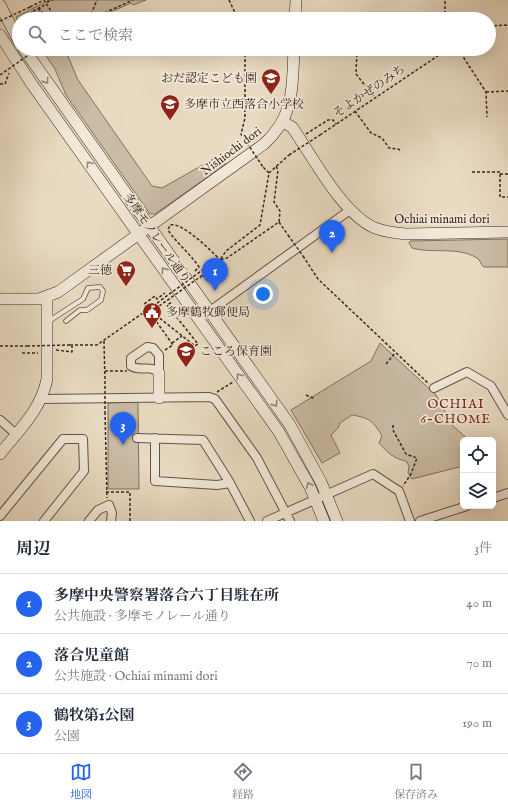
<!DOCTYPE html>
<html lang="ja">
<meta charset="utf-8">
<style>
body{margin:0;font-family:"IM FELL English","Noto Serif JP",serif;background:#f6f6f7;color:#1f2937}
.controls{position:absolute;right:12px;bottom:12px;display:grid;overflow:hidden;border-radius:6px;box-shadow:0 4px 16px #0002}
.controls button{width:36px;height:36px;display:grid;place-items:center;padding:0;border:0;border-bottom:1px solid #e0e1e3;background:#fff;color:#1f2937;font:20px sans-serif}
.you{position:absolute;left:263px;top:294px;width:14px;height:14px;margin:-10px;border:3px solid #fff;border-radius:50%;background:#1a73e8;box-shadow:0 0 0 6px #1a73e833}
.badge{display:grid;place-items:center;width:26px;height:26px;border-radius:50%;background:#2563eb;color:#fff;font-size:13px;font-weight:700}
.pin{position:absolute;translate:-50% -33px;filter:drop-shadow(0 1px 2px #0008)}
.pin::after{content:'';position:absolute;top:21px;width:14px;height:12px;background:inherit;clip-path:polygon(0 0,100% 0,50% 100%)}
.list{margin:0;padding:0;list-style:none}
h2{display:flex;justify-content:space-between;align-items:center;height:52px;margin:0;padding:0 16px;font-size:17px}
h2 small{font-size:13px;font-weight:400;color:#747a83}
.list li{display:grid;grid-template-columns:26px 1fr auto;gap:12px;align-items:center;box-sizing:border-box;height:60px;padding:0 16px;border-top:1px solid #e0e1e3}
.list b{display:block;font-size:15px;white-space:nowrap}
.list p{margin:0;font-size:13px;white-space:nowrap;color:#747a83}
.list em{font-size:13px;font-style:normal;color:#747a83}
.icon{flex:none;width:22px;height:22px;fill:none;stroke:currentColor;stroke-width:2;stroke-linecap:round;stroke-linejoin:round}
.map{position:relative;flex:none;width:508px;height:521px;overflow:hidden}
.search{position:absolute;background:#fff;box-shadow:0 4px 16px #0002;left:12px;right:12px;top:12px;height:44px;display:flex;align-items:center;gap:10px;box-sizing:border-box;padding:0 14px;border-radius:22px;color:#747a83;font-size:15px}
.sheet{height:232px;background:#fff}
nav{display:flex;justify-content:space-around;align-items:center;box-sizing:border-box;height:56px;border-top:1px solid #e0e1e3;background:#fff;font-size:11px;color:#747a83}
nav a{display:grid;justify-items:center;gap:2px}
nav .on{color:#2563eb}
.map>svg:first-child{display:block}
.green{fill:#cbbca6;stroke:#807262}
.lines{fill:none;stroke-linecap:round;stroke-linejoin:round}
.lane-casing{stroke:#635448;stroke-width:5.5}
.street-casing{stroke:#635448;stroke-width:10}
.secondary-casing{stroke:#36271f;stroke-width:12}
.path{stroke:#36271f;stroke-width:1.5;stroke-dasharray:3 2;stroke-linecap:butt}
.lane{stroke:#f1e8d7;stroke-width:4}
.street{stroke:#f1e8d7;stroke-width:8}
.secondary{stroke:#f1e8d7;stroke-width:11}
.path-bridge{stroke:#36271f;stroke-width:1.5;stroke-dasharray:3 2;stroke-linecap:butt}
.oneway{stroke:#94887b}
.labels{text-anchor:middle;stroke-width:3.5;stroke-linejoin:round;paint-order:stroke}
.poi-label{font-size:12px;fill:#36271f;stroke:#f1e8d7;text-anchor:start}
.street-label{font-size:12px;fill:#36271f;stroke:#f1e8d7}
.neighbourhood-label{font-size:13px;letter-spacing:1px;fill:#7a1f14;stroke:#f1e8d7}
</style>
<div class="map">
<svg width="508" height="521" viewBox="0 0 508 521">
<rect width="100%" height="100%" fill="#e9dbc2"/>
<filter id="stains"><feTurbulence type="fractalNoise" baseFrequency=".005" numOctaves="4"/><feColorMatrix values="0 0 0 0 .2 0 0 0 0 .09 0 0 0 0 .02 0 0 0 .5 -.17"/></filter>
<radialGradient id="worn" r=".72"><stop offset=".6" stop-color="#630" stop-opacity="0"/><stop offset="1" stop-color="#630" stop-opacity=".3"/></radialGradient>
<path class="green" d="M49 0H146L133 5 131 3 95 19H19V24L16 17Z
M65 49 78 80 152 186 162 188 215 158H222L226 164 155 214H150L66 95 55 69 42 50Z
M508 239V267H484C480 265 481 260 477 258 457 246 433 254 412 248L409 243 410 241Z
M380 343 436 395 453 426 469 440H463V466L412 479 408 473 409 466 406 461C394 459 387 452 379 443L382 436C373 421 370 418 352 415L340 423 338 428 331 435 340 453 322 463 291 410 371 361Z
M138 402 139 489H110L108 488V403Z"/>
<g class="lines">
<defs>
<path id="lane" d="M49 321 83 299 88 288 100 287 103 291 101 300 87 310H80L66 321"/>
<path id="street" d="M210 311 350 210
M147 347 153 348 159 355V373C151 364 140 372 131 366V358Z
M434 388 467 372 491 386 508 415
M42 399 209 397 215 399 257 458 290 521
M0 420 16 434
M137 438 203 440 230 483 250 521
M155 438V481L217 485 230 483
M493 498 508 493
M0 516 63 439H83L84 471 44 521
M89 521 98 510 109 505 112 513 111 521
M267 521 373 474 399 491 410 521
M420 521 467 506"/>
<path id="secondary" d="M0 5 19 41
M295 19 296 0
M0 35 31 83 279 432 310 487 324 521
M24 49 290 425 321 482 337 521
M283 122 292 127C313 157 342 214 375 228 385 232 395 233 406 234L508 232
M0 299H39L58 292 264 144C295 116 292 88 294 49
M159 373V398
M0 454C19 430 41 410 47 379V297"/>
</defs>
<use href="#lane" class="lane-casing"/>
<use href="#street" class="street-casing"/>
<use href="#secondary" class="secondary-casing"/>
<path class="path" d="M229 0 238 19
M47 2 53 0
M30 7 44 0 56 19
M33 11 47 4
M26 19 27 16 30 19
M34 19 31 13 33 11 39 19
M43 19 38 11 40 9 47 19
M89 19 97 0
M91 19 133 0
M356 19 357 17
M445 19V0
M489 26 508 25
M245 49V118L241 134 247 143
M357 49 356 74 375 98
M458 49 486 92 487 117
M0 84H5L9 73
M486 92 508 91
M355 111 371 133 382 138 389 148 398 149 400 150
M306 134 328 120H333L336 124
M320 135 448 49
M472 172H500V197H508
M269 173 289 155
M500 174H508
M279 222 288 235
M303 256 318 279 429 384
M212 263 220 260 226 251 260 225 269 173 263 167
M214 267 220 260 227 258 279 222 280 211 274 202 278 170 276 166
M195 271 199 267C190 253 177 244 168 230L170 225C181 221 212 251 220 260V268L210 276 208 273 200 278
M148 309 195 346 198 344 167 305 172 302
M148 309H155
M104 341 105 381
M172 343 182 336
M70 345H97L153 306
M0 346H27
M56 350 72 352V346
M165 350 173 345 144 304 155 296 157 299 165 293
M22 353H38
M386 364 395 353
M105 371H127
M217 392 233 382
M306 395 315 399
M105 412 107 498
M393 425V430L406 454 417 458 411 474 403 486
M106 492H130V521"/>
<use href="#lane" class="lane"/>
<use href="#street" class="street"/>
<use href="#secondary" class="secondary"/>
<path class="path-bridge" d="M0 21 30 7
M0 75 37 49
M247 143 263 167
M289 155 320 135
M288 235 303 256
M153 306 212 263
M155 309 214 267
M27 346 70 345
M105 381V412"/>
</g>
<defs><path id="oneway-chevron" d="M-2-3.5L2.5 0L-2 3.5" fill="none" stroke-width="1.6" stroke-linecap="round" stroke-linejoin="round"/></defs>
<g class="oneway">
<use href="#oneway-chevron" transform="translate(46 81) rotate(55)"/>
<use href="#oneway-chevron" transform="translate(89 164) rotate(-126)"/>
<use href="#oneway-chevron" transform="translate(164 270) rotate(-125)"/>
<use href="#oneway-chevron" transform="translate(239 376) rotate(-125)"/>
<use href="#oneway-chevron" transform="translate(275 404) rotate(55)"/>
<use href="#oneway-chevron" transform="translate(309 485) rotate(-116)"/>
</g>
<defs>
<symbol id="school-pin" viewBox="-11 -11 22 30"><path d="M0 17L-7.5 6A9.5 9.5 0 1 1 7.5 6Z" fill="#8f2418" stroke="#f1e8d7"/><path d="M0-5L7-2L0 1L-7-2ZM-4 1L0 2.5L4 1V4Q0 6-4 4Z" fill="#fff"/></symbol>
<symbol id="supermarket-pin" viewBox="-11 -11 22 30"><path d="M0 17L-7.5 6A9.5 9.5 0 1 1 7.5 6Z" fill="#8f2418" stroke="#f1e8d7"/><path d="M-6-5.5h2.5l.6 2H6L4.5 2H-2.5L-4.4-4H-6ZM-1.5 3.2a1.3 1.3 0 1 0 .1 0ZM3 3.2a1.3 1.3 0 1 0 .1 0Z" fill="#fff"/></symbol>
<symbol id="civic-pin" viewBox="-11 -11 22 30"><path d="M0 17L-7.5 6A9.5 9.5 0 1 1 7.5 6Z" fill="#8f2418" stroke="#f1e8d7"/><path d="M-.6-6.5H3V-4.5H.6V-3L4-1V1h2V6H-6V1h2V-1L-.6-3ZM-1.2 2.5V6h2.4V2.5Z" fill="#fff"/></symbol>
</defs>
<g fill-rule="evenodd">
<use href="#school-pin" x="260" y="67" width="22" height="30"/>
<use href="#school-pin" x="159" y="93" width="22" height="30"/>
<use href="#supermarket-pin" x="115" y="259" width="22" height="30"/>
<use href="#civic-pin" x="141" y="301" width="22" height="30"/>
<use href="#school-pin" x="175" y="340" width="22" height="30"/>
</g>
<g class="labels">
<g class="poi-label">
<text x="257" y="82" text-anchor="end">おだ認定こども園</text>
<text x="184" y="108">多摩市立西落合小学校</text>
<text x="112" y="274" text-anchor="end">三徳</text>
<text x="166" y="316">多摩鶴牧郵便局</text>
<text x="200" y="355">こころ保育園</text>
</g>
<g class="street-label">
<text transform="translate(369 91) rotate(-34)" y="4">そよかぜのみち</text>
<text transform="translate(231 151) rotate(-37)" y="4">Nishiochi dori</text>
<text x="442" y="223">Ochiai minami dori</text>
<text transform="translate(157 238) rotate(55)" y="4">多摩モノレール通り</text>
</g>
<g class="neighbourhood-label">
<text x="456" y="408">OCHIAI<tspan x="456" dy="15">6-CHOME</tspan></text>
</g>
</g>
<rect width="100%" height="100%" filter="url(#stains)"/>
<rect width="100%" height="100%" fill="url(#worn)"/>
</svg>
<div class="controls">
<button><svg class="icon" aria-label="locate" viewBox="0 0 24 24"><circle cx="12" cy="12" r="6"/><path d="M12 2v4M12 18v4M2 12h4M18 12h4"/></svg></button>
<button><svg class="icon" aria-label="layers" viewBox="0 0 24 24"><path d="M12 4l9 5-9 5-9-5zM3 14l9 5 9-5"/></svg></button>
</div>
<div class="you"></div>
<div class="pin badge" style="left:215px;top:291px">1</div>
<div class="pin badge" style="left:332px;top:253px">2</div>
<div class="pin badge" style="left:123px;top:445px">3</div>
<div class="search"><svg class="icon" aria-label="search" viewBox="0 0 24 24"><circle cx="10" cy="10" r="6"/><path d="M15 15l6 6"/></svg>ここで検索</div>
</div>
<section class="sheet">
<h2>周辺<small>3件</small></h2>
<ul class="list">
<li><span class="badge">1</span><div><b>多摩中央警察署落合六丁目駐在所</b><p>公共施設 · 多摩モノレール通り</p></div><em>40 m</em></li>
<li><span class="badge">2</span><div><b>落合児童館</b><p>公共施設 · Ochiai minami dori</p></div><em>70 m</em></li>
<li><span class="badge">3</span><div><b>鶴牧第1公園</b><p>公園</p></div><em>190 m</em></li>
</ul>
</section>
<nav>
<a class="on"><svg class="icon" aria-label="map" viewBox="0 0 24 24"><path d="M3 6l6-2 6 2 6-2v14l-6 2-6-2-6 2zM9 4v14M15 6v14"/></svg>地図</a>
<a><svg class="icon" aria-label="directions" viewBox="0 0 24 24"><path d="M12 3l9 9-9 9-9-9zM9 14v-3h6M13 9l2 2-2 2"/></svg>経路</a>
<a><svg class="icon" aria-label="saved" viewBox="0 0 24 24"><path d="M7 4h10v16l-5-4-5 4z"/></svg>保存済み</a>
</nav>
